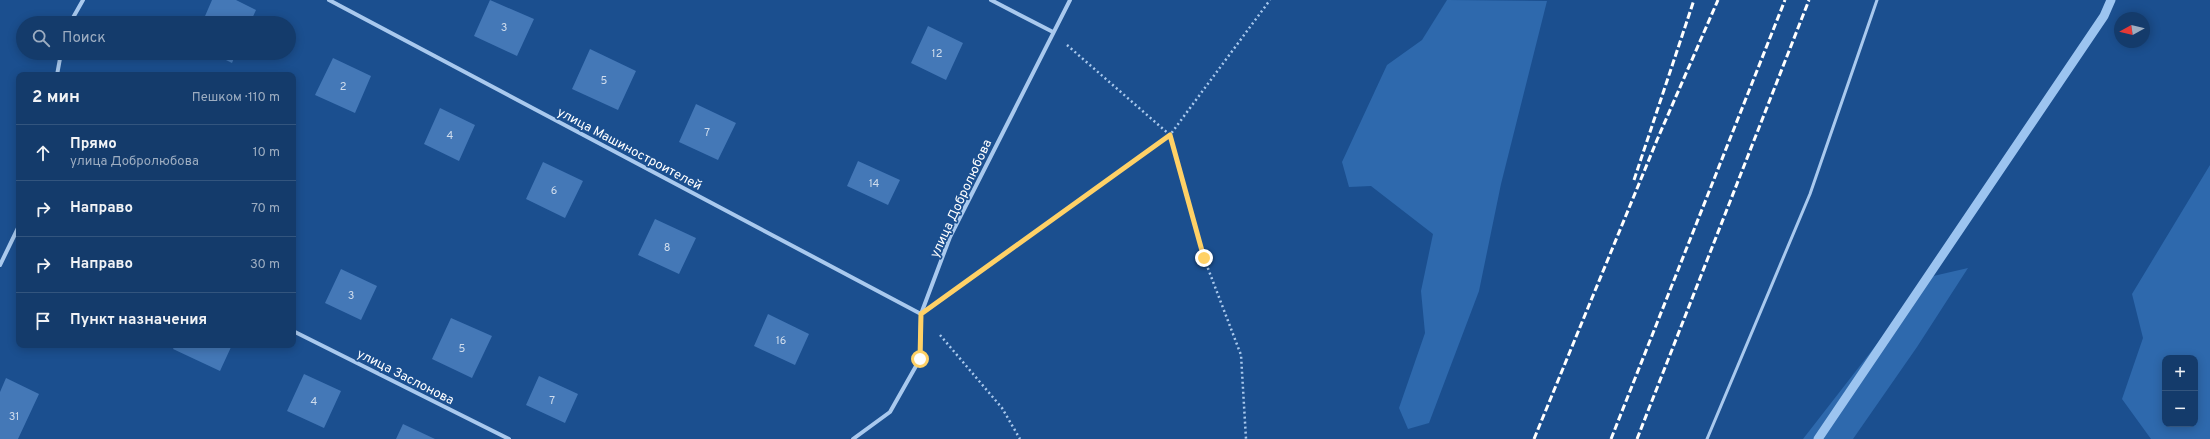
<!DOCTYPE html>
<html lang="ru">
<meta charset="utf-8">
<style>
body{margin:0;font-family:Overpass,sans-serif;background:#214673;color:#f1f3f6}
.controls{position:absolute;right:12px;bottom:12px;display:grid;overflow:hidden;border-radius:8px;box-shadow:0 2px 10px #0003}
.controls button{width:36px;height:36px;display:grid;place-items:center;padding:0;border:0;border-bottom:1px solid #33557e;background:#143b6b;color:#f1f3f6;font:20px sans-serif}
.compass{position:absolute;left:2114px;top:12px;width:36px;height:36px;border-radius:50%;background:#143b6b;box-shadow:0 2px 10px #0003;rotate:262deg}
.stop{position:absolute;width:12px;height:12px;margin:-9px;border:3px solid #ffd166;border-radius:50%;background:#fff}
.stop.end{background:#ffd166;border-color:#fff;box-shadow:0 1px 4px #0008}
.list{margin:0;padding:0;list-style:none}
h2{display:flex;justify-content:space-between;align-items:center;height:52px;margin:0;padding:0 16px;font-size:17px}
h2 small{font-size:13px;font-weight:400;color:#9dadc1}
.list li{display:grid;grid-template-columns:26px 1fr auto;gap:12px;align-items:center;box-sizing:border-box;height:56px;padding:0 16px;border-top:1px solid #33557e}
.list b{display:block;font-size:15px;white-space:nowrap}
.list p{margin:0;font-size:13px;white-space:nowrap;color:#9dadc1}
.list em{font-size:13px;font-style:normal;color:#9dadc1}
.icon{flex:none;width:22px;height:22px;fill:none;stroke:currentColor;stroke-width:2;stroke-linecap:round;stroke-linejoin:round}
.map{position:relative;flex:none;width:2210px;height:439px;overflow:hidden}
.search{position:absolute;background:#143b6b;box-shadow:0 2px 10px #0003;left:16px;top:16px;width:280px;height:44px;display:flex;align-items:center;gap:10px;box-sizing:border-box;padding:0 14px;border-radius:22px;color:#9dadc1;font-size:15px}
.panel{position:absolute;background:#143b6b;box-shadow:0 2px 10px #0003;left:16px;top:72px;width:280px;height:276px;border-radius:8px}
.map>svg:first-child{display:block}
.green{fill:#2e69ad;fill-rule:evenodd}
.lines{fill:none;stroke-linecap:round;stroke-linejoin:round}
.stream{stroke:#9cc4f0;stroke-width:9}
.building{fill:#4478b7}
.path{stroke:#a9c9ee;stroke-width:2.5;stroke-dasharray:2 3;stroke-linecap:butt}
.lane{stroke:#a9c9ee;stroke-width:3}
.street{stroke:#a9c9ee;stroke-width:4}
.rail{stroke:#fff;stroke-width:3;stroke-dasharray:7 3;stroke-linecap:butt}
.route{stroke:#ffd166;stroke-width:5}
.labels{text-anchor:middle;stroke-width:3.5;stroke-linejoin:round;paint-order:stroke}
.number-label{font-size:11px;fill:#d0dded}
.street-label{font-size:13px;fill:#fff;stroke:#1b4f8f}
</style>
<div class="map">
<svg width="2210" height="439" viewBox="0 0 2210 439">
<rect width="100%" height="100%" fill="#1b4f8f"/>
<path class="green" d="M1447 0 1547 1 1501 184 1479 291 1429 423 1408 429 1399 408 1425 333 1421 291 1433 234 1371 186 1349 187 1342 162 1387 65 1422 40Z
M2210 165V439H2151L2122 399 2143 338 2132 294ZM2165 358H2195V424H2165Z
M1968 268 1917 347 1853 439H1803L1929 277Z"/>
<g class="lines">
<path class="stream" d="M1818 439 2104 16 2111 0"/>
</g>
<path class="building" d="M212 0H236L256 10 250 23H202Z
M490 0 534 19 517 56 474 36Z
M928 26 963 43 946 80 911 63Z
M590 49 636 71 618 110 572 89Z
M212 53H236L232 63Z
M333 58 371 76 355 113 315 95Z
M696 104 736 123 718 160 679 142Z
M440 108 475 125 459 161 424 144Z
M858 161 900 180 888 205 847 186Z
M543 162 583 181 565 218 526 199Z
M655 219 696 238 679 274 638 255Z
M341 269 377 286 361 320 325 303Z
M768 314 809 334 795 365 754 346Z
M451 318 492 336 472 378 432 359Z
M175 345H232L220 371 173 349Z
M304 374 341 391 324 428 287 411Z
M539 376 578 394 565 423 526 405Z
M6 378 39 394 18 439H0V392Z
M403 424 435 439H396Z"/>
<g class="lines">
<path class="path" d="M1067 45 1170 135 1204 258 1241 355 1246 439
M949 294 1170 135 1270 0
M940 335 1002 408 1020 439"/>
<path class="lane" d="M1707 439 1810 194 1877 0"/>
<path class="street" d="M329 0 921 314
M991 0 1053 32
M70 23 83 0
M57 75 61 53
M0 265 19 226
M293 331 509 439
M853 439 890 412 920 359 921 314 950 237 1070 0"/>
<path class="rail" d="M1634 180 1694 0
M1534 439 1657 140 1718 0
M1611 439 1785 0
M1637 439 1809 0"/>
</g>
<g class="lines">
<path class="route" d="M920 359 921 314 1170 135 1204 258"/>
</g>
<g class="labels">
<g class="number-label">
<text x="504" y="31">3</text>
<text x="937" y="57">12</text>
<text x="604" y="84">5</text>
<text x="343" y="90">2</text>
<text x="707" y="136">7</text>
<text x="450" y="139">4</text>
<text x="874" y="187">14</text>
<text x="554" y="194">6</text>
<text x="667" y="251">8</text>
<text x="351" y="299">3</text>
<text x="781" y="344">16</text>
<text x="462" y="352">5</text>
<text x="552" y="404">7</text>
<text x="314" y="405">4</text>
<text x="14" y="420">31</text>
</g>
<g class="street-label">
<text transform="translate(630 148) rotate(28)" y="5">улица Машиностроителей</text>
<text transform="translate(960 198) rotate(-65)" y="5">улица Добролюбова</text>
<text transform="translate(406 376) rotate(27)" y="5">улица Заслонова</text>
</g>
</g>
</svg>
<div class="controls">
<button>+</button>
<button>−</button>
</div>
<svg class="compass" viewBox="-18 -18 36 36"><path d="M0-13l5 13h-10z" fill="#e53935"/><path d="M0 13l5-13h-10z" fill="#9dadc1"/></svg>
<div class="stop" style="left:920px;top:359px"></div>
<div class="stop end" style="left:1204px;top:258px"></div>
<div class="search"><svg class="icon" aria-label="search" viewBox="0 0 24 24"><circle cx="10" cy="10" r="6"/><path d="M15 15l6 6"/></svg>Поиск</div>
<section class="panel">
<h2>2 мин<small>Пешком · 110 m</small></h2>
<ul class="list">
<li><svg class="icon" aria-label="ahead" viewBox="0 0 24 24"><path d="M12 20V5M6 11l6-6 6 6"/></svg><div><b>Прямо</b><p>улица Добролюбова</p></div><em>10 m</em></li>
<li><svg class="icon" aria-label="right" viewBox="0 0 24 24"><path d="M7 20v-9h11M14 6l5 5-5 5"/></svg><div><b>Направо</b></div><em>70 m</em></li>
<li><svg class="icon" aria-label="right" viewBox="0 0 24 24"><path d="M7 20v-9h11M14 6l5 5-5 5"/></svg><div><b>Направо</b></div><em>30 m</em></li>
<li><svg class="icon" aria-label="arrive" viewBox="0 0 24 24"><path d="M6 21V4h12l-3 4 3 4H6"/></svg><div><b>Пункт назначения</b></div></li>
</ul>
</section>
</div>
